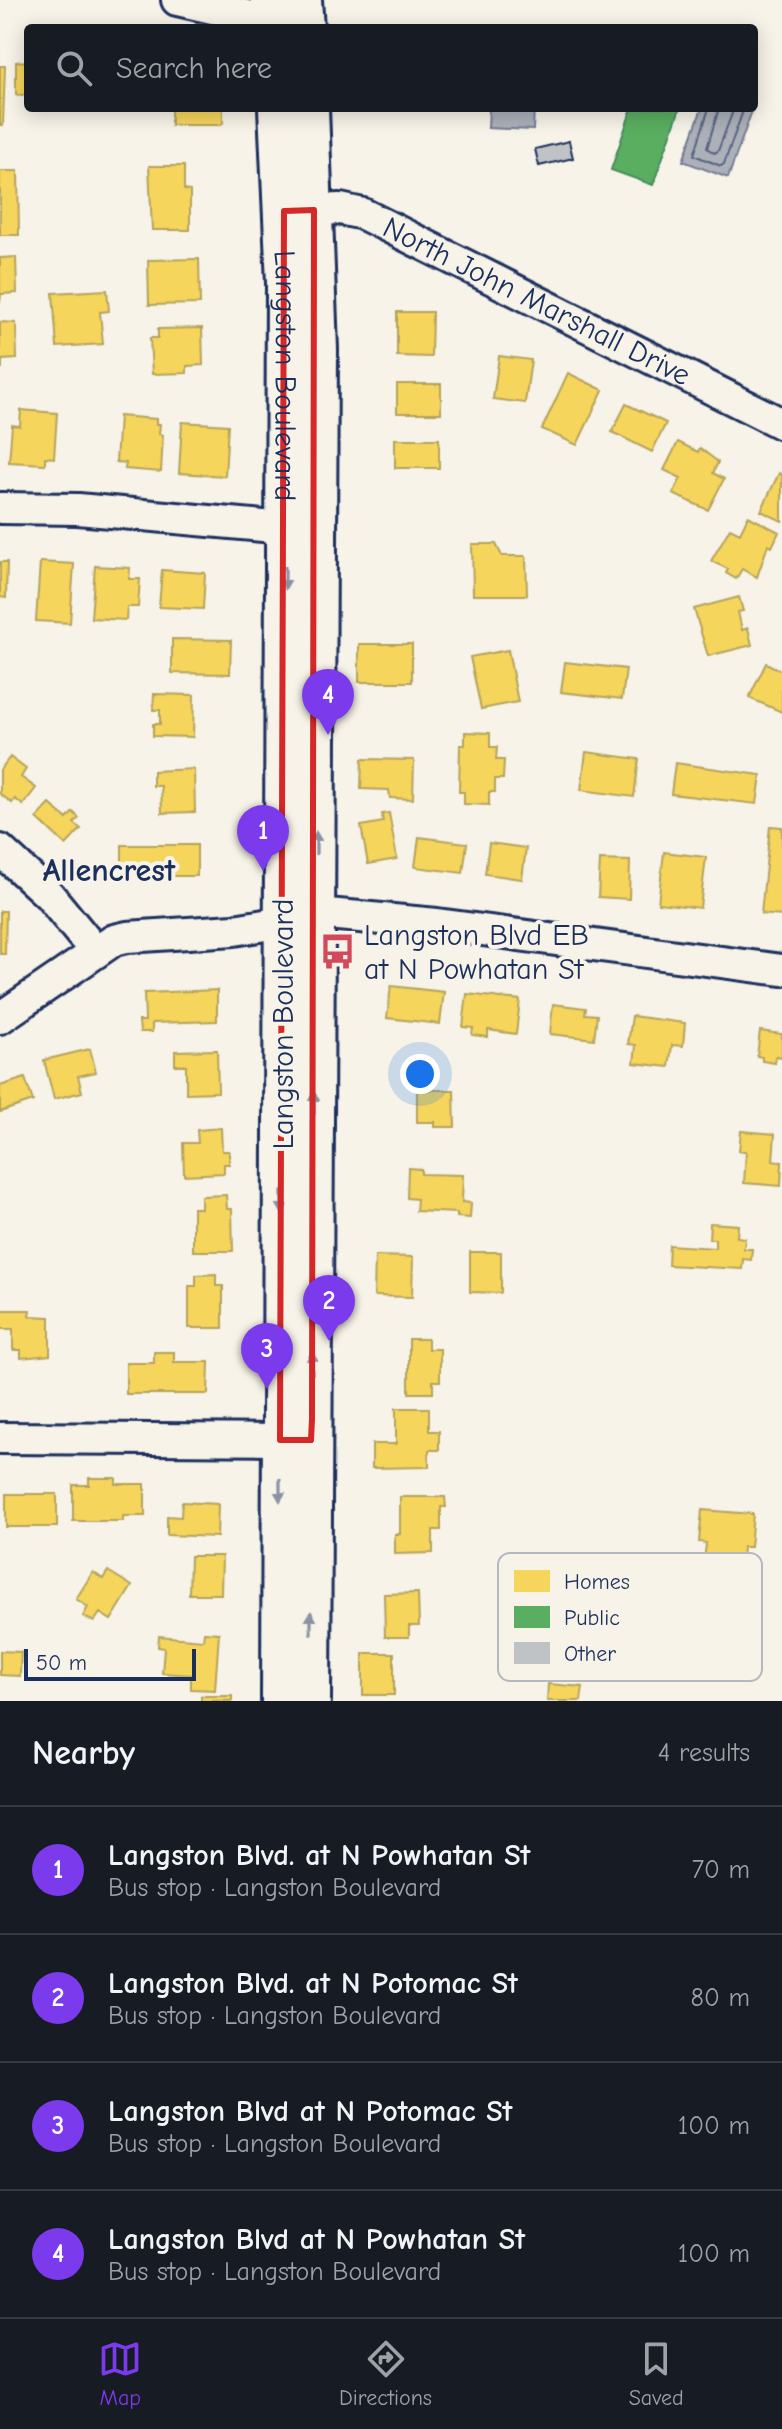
<!DOCTYPE html>
<meta charset="utf-8">
<style>
body{margin:0;font-family:"Comic Neue",sans-serif;background:#20242c;color:#f1f3f6}
.scale{position:absolute;left:24px;bottom:20px;width:172px;box-sizing:border-box;padding-left:8px;border:4px solid #1b2f5e;border-top:0;font-size:22px;line-height:28px;white-space:nowrap;color:#1b2f5e;-webkit-text-stroke:6px #f7f3e8;paint-order:stroke}
.you{position:absolute;left:420px;top:1074px;width:28px;height:28px;margin:-20px;border:6px solid #fff;border-radius:50%;background:#1a73e8;box-shadow:0 0 0 12px #1a73e833}
.badge{display:grid;place-items:center;width:52px;height:52px;border-radius:50%;background:#7c3aed;color:#fff;font-size:26px;font-weight:700}
.pin{position:absolute;translate:-50% -66px;filter:drop-shadow(0 2px 4px #0008)}
.pin::after{content:'';position:absolute;top:42px;width:28px;height:24px;background:inherit;clip-path:polygon(0 0,100% 0,50% 100%)}
.list{margin:0;padding:0;list-style:none}
h2{display:flex;justify-content:space-between;align-items:center;height:104px;margin:0;padding:0 32px;font-size:34px}
h2 small{font-size:26px;font-weight:400;color:#9ea1a6}
.list li{display:grid;grid-template-columns:52px 1fr auto;gap:24px;align-items:center;box-sizing:border-box;height:128px;padding:0 32px;border-top:2px solid #363941}
.list b{display:block;font-size:30px;white-space:nowrap}
.list p{margin:0;font-size:26px;white-space:nowrap;color:#9ea1a6}
.list em{font-size:26px;font-style:normal;color:#9ea1a6}
.icon{flex:none;width:44px;height:44px;fill:none;stroke:currentColor;stroke-width:2;stroke-linecap:round;stroke-linejoin:round}
.map{position:relative;flex:none;width:782px;height:1701px;overflow:hidden}
.search{position:absolute;background:#171b24;box-shadow:0 4px 20px #0003;left:24px;right:24px;top:24px;height:88px;display:flex;align-items:center;gap:20px;box-sizing:border-box;padding:0 28px;border-radius:8px;color:#9ea1a6;font-size:30px}
.sheet{height:616px;background:#171b24}
nav{display:flex;justify-content:space-around;align-items:center;box-sizing:border-box;height:112px;border-top:2px solid #363941;background:#171b24;font-size:22px;color:#9ea1a6}
nav a{display:grid;justify-items:center;gap:4px}
nav .on{color:#7c3aed}
.map>svg:first-child{display:block}
.water{fill:#acb0b9;stroke:#727c95;stroke-width:2}
.homes{fill:#f6d55c;stroke:#b4a35d;stroke-width:2}
.public{fill:#5aae61;stroke:#478860;stroke-width:2}
.lines{fill:none;stroke-linecap:round;stroke-linejoin:round}
.shore{stroke:#556382;stroke-width:2}
.building{fill:#c0c3c5;stroke:#1b2f5e;stroke-width:2}
.minor-casing{stroke:#1b2f5e;stroke-width:36}
.major-casing{stroke:#1b2f5e;stroke-width:44}
.minor{stroke:#f7f3e8;stroke-width:30}
.major{stroke:#f7f3e8;stroke-width:38}
.oneway{fill:#8991a3}
.marked{fill:none;stroke:#d62828;stroke-width:6;stroke-linejoin:round}
.labels{text-anchor:middle;stroke-width:8;stroke-linejoin:round;paint-order:stroke}
.street-label{font-size:30px;fill:#1b2f5e;stroke:#f7f3e8}
.poi-label{font-size:30px;fill:#1b2f5e;stroke:#f7f3e8;text-anchor:start}
.neighbourhood-label{font-size:32px;font-weight:bold;fill:#1b2f5e;stroke:#f7f3e8}
.key{fill:#f7f3e8;stroke:#b5b8bf;stroke-width:2}
.key-label{font-size:22px;fill:#1b2f5e}
</style>
<div class="map">
<svg width="782" height="1701" viewBox="0 0 782 1701">
<rect width="100%" height="100%" fill="#f7f3e8"/>
<filter id="ink" filterUnits="userSpaceOnUse"><feTurbulence type="fractalNoise" baseFrequency=".0125" numOctaves="2"/><feDisplacementMap in="SourceGraphic" scale="16" xChannelSelector="R" yChannelSelector="G"/><feConvolveMatrix kernelMatrix="1 2 1 2 8 2 1 2 1" color-interpolation-filters="sRGB"/></filter>
<g filter="url(#ink)">
<path class="water" d="M489 108H534L533 130 488 128Z
M702 108H753L728 178 683 161Z"/>
<path class="homes" d="M28 61V95H16V62Z
M0 66H5L3 125H0Z
M171 108H223V123L220 125H171Z
M149 166H184V190L190 191V230H152Z
M0 171H18L19 235H0Z
M16 257 17 293 1 294 0 303V258Z
M199 259 200 304 149 305 148 260Z
M107 290 109 311 100 312 103 344 57 347 53 293Z
M397 312H432L431 357 397 356Z
M0 322 16 323 17 359 2 360V368H0Z
M202 328 203 365 187 366V373L152 374 150 338H158V329Z
M499 356 531 360 525 403 493 399Z
M568 373 603 390 577 445 542 429Z
M397 384H441V413H397Z
M626 404 666 423 652 452 612 432Z
M21 410 57 413 54 458 45 457V464L9 462 12 425 20 426Z
M119 416 156 419V424H160L159 434 163 435 161 472 125 469 126 463 116 462Z
M182 422 228 425 225 476 179 473Z
M395 439H439V468H395Z
M678 442 698 452 700 448 718 462 713 473 724 479 708 510 673 494 681 478 664 470Z
M779 473 782 475V521L761 511Z
M748 516 779 532 772 547 768 545 757 577 742 569 736 579 726 573 728 569 711 561 730 528 740 533Z
M472 544H496L502 556H526L527 595H473Z
M0 562H7L6 598 0 597Z
M40 562 74 564 70 623 36 621Z
M95 566 130 568 129 579H140L138 607H127L126 620 91 618Z
M162 570 205 573 203 609 159 607Z
M739 597 743 611 738 612 742 630 748 628 752 645 708 656 694 609Z
M172 639 231 640 230 674 172 673Z
M359 644H412V682H359Z
M508 650 518 702 481 709 470 657Z
M565 662 626 669 622 699 561 692Z
M766 663 782 671V712L749 698Z
M154 694 194 695 193 737 153 736V724H160V710H153Z
M465 732 490 733V747H497L496 760H504L503 779H495V792H489V805L464 804V792H459L460 745H465Z
M586 752 639 759 634 797 581 790Z
M10 757 26 769 21 777 36 788 23 805 15 799 12 803 0 794V770Z
M362 759 414 760 413 799 390 798 389 790 361 789Z
M675 763 761 775 757 804 671 794Z
M194 769 195 812 162 813 161 786H153V771Z
M50 804 67 819 73 812 79 818 74 823 81 829 66 845 37 818Z
M389 813 397 859 368 864 361 826 383 822 382 814Z
M770 826 782 827V916L761 914Z
M419 837 467 843 463 873 415 867Z
M489 843 526 848 522 879 485 874Z
M122 845H197V876H146V864H140L139 872H122Z
M664 852 706 857 700 908 658 903Z
M600 860 630 861 629 899 598 897Z
M0 911H6L5 954H0Z
M391 986 444 992 440 1024 387 1018Z
M217 990V1021L152 1023V1032H140L139 1021H145L144 993Z
M467 994 520 1000 516 1034 488 1030V1037L472 1035 473 1028 463 1027Z
M553 1004 586 1008 585 1014 597 1015 594 1039 550 1034Z
M632 1016 685 1023 683 1046 672 1045 669 1067 634 1063 636 1045 628 1044Z
M760 1031 782 1034V1057L776 1056 775 1063 762 1061V1057L757 1056Z
M90 1049 96 1072 78 1076 82 1092 54 1099 44 1060Z
M217 1050 218 1092 186 1093V1065H175V1051Z
M25 1078 33 1101 0 1112V1086Z
M417 1090H454L455 1127H435V1122H417Z
M221 1128 222 1151H229V1164H224V1173L184 1175 183 1143H198L197 1130Z
M741 1131 775 1134 773 1161 782 1162 781 1186 744 1183 746 1151H739Z
M408 1168 421 1169V1174L463 1175 462 1202 471 1203 470 1218 457 1217V1213L416 1211 417 1199 407 1198Z
M226 1195 227 1209H232L233 1251H193V1208H201V1196Z
M710 1223 738 1225 737 1237 745 1238 744 1249H752L751 1260 743 1259 742 1269 668 1265 669 1245 715 1248V1239H709Z
M470 1252H501V1293L470 1292Z
M375 1256 413 1257 412 1297 374 1296Z
M216 1274V1286H223V1328H189V1286H196V1275Z
M1 1310H30L29 1316 50 1317V1355L21 1358V1350H13V1329H1Z
M409 1339H428V1349H440V1381H433V1393H409Z
M154 1352H174V1362H209L208 1394H126V1363H154Z
M396 1408H429V1431H439V1450H429V1467L372 1468V1444H396Z
M89 1478H116V1484H145V1516H123V1521H73V1485H89Z
M6 1494H57V1527H6Z
M400 1497H445L446 1507H441V1530H433V1553L395 1554V1534H400Z
M182 1502 218 1504 217 1537 167 1535V1516L181 1517Z
M702 1510 753 1514 750 1547H743L741 1574 703 1571 706 1543 699 1542Z
M190 1556H222L221 1594H189Z
M108 1571 132 1586 111 1620 100 1613 94 1622 83 1616 88 1607 76 1599 93 1572 103 1579Z
M418 1593 419 1626H409V1637H385L384 1594Z
M204 1632 219 1633 215 1690 191 1689V1675L162 1673 164 1648 158 1647 159 1636 203 1640Z
M0 1651 21 1652 20 1676 0 1675Z
M363 1653H394V1695H363Z
M548 1684 583 1687 581 1701H547Z
M201 1696H232V1701H201Z"/>
<path class="public" d="M632 108H680L653 185 611 170Z"/>
<g class="lines">
<path class="shore" d="M709 108 694 155 721 166 724 164 744 108
M719 108 707 148 714 153 718 151 734 108"/>
</g>
<path class="building" d="M569 141 573 158 539 166 535 149Z"/>
<g class="lines">
<defs>
<g id="minor">
<path d="M177 0 291 26"/>
<path id="s1" d="M290 211 340 209 363 214 782 424"/>
<path d="M0 508 78 509 285 528"/>
<path d="M0 850 49 895 95 951"/>
<path d="M0 1018 114 940 127 937 234 930 283 922 316 913 437 924 782 970"/>
<path d="M0 1438 301 1440"/>
</g>
<g id="major">
<path d="M270 0 272 28"/>
<path d="M302 0 304 28"/>
<path id="s2" d="M278 108 286 283 281 1701"/>
<path d="M309 108 318 350 311 1701"/>
</g>
</defs>
<use href="#minor" class="minor-casing"/>
<use href="#major" class="major-casing"/>
<use href="#minor" class="minor"/>
<use href="#major" class="major"/>
</g>
<defs><path id="oneway-solid" d="M-6-.8H1V-3.2L6.5 0L1 3.2V.8H-6Z" transform="scale(2)"/></defs>
<g class="oneway">
<use href="#oneway-solid" transform="translate(285 578) rotate(90)"/>
<use href="#oneway-solid" transform="translate(316 843) rotate(-90)"/>
<use href="#oneway-solid" transform="translate(314 1103) rotate(-90)"/>
<use href="#oneway-solid" transform="translate(282 1202) rotate(90)"/>
<use href="#oneway-solid" transform="translate(312 1363) rotate(-90)"/>
<use href="#oneway-solid" transform="translate(280 1490) rotate(90)"/>
<use href="#oneway-solid" transform="translate(311 1623) rotate(-90)"/>
</g>
</g>
<path class="marked" d="M314 210 312 1419 311 1440H280L284 211Z"/>
<defs>
<symbol id="bus-bare" viewBox="-9 -9 18 18"><path d="M-5-6H5V4H4V6H2V4H-2V6H-4V4H-5ZM-3.5-4V0h7V-4ZM-3.5 1.2v1.5H-2V1.2ZM2 1.2v1.5H3.5V1.2Z" fill="#d1495b" stroke="#f7f3e8" stroke-width="2.5" paint-order="stroke"/></symbol>
</defs>
<g fill-rule="evenodd">
<use href="#bus-bare" x="312" y="926" width="51" height="51"/>
</g>
<g class="labels">
<g class="street-label">
<text dy="10" stroke="none"><textPath href="#s1" startOffset="268">North John Marshall Drive</textPath></text>
<text dy="10" stroke="none"><textPath href="#s2" startOffset="268">Langston Boulevard</textPath></text>
<text transform="translate(283 1024) rotate(-90)" y="10">Langston Boulevard</text>
</g>
<g class="poi-label">
<text x="364" y="945">Langston Blvd EB<tspan x="364" dy="34">at N Powhatan St</tspan></text>
</g>
<g class="neighbourhood-label">
<text x="109" y="881">Allencrest</text>
</g>
</g>
<rect x="498" y="1553" width="264" height="128" rx="12" class="key"/>
<rect x="514" y="1570" width="36" height="22" fill="#f6d55c"/>
<rect x="514" y="1606" width="36" height="22" fill="#5aae61"/>
<rect x="514" y="1642" width="36" height="22" fill="#c0c3c5"/>
<g class="key-label">
<text x="564" y="1589">Homes</text>
<text x="564" y="1625">Public</text>
<text x="564" y="1661">Other</text>
</g>
</svg>
<div class="scale">50 m</div>
<div class="you"></div>
<div class="pin badge" style="left:263px;top:871px">1</div>
<div class="pin badge" style="left:329px;top:1341px">2</div>
<div class="pin badge" style="left:267px;top:1389px">3</div>
<div class="pin badge" style="left:328px;top:735px">4</div>
<div class="search"><svg class="icon" aria-label="search" viewBox="0 0 24 24"><circle cx="10" cy="10" r="6"/><path d="M15 15l6 6"/></svg>Search here</div>
</div>
<section class="sheet">
<h2>Nearby<small>4 results</small></h2>
<ul class="list">
<li><span class="badge">1</span><div><b>Langston Blvd. at N Powhatan St</b><p>Bus stop · Langston Boulevard</p></div><em>70 m</em></li>
<li><span class="badge">2</span><div><b>Langston Blvd. at N Potomac St</b><p>Bus stop · Langston Boulevard</p></div><em>80 m</em></li>
<li><span class="badge">3</span><div><b>Langston Blvd at N Potomac St</b><p>Bus stop · Langston Boulevard</p></div><em>100 m</em></li>
<li><span class="badge">4</span><div><b>Langston Blvd at N Powhatan St</b><p>Bus stop · Langston Boulevard</p></div><em>100 m</em></li>
</ul>
</section>
<nav>
<a class="on"><svg class="icon" aria-label="map" viewBox="0 0 24 24"><path d="M3 6l6-2 6 2 6-2v14l-6 2-6-2-6 2zM9 4v14M15 6v14"/></svg>Map</a>
<a><svg class="icon" aria-label="directions" viewBox="0 0 24 24"><path d="M12 3l9 9-9 9-9-9zM9 14v-3h6M13 9l2 2-2 2"/></svg>Directions</a>
<a><svg class="icon" aria-label="saved" viewBox="0 0 24 24"><path d="M7 4h10v16l-5-4-5 4z"/></svg>Saved</a>
</nav>
